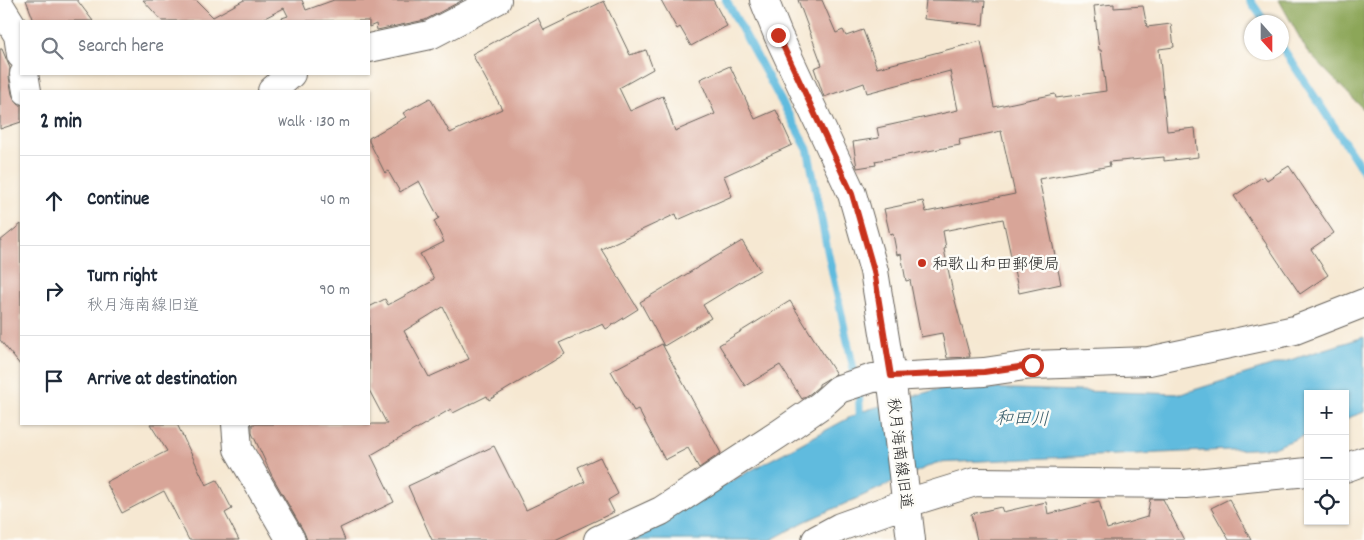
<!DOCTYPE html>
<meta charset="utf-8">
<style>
body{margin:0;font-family:Dekko,"Klee One",sans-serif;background:#f2f2f3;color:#1f2937}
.controls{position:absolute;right:15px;bottom:15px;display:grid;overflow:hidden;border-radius:0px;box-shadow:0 1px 4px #0004}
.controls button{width:45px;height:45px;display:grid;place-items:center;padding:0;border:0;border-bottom:1px solid #e0e1e3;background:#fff;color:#1f2937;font:25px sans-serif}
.compass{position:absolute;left:1244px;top:15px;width:45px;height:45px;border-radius:50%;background:#fff;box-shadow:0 1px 4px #0004;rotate:159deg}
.stop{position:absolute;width:15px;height:15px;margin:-11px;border:4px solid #c8321e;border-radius:50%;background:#fff}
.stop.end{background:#c8321e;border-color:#fff;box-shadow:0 1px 5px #0008}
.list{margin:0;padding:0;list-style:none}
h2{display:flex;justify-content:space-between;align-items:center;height:65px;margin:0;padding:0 20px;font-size:21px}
h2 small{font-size:16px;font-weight:400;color:#747a83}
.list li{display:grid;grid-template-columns:32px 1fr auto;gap:15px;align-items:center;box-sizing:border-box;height:90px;padding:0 20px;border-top:1px solid #e0e1e3}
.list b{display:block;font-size:19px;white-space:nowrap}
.list p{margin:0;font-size:16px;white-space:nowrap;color:#747a83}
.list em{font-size:16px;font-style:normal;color:#747a83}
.icon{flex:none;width:28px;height:28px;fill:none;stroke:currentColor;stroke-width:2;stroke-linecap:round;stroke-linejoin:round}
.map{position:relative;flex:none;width:1364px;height:540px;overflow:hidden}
.search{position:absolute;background:#fff;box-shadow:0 1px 4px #0004;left:20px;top:20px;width:350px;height:55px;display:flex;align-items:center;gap:12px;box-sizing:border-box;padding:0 18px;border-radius:0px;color:#747a83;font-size:19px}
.panel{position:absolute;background:#fff;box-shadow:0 1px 4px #0004;left:20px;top:90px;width:350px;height:335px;border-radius:0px}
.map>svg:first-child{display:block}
.forest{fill:#8ca659;stroke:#54613a}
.water{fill:#60bbde;stroke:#3e6c7d}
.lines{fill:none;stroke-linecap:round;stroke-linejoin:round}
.stream{stroke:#60bbde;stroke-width:8}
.building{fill:#d8a598;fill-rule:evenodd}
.minor-casing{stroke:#68635c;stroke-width:30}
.minor{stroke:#fff;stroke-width:28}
.route{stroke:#c8321e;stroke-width:6}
.poi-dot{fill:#c8321e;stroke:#fdfcf7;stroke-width:2}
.labels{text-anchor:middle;stroke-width:5;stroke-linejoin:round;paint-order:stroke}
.poi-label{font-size:16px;fill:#1c1c1c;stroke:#fdfcf7;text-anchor:start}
.street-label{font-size:16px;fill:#1c1c1c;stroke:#fdfcf7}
.water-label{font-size:18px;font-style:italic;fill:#375c6a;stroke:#fdfcf7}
</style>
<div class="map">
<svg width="1364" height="540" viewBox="0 0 1364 540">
<rect width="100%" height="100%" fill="#fdfcf7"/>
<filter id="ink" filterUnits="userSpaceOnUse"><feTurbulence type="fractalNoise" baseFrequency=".02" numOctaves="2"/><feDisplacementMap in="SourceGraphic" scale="10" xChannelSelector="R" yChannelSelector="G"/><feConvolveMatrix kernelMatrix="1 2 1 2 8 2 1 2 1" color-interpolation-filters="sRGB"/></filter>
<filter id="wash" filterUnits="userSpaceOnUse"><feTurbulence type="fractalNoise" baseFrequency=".0096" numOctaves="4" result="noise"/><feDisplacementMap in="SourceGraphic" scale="20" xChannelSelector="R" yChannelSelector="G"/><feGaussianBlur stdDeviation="1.12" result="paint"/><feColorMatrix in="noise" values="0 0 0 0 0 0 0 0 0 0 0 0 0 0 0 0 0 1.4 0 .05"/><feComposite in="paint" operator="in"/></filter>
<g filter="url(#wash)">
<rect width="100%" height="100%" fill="#f6e8d2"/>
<path class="forest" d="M1279 0H1364V110L1307 51Z"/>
<path class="water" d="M1364 337V412L1345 419V394H1308V434L1273 448 936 463 804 522 771 540H621L860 412 945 387 1181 394Z"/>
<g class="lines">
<path class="stream" d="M726 0 808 150 827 248 859 394 860 422
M1250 0 1265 22
M1282 47 1364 172"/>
</g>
<g id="blocks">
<path class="building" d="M26 0H77L93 21H34Z
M143 0H196L213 17 244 0H302L306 10 334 0H463L425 20 377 30 376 24 369 27V21H283L282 18 288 16 284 8 259 21H162Z
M661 0H713L727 26 691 46 680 27 677 29Z
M798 0H822L836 33 843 30 846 36 863 30 877 68 981 41 994 107 1055 94 1056 98 1106 91 1101 50H1099L1094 6 1114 4V8L1143 6 1147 27 1171 24 1174 47 1159 49 1167 131 1195 128 1198 157 1164 161V157L1109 162 1110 166 1039 179 1061 284 1019 293 1003 219 943 231 946 248 944 249 953 293 970 357 947 358 942 333 921 337 910 280 906 281 901 254 897 255 893 234 890 235 884 209 923 201 926 212 1015 194 1001 131 959 140 960 145 875 161 876 165 857 168 853 142 879 138 877 128 958 110 950 71 867 93 864 83 824 97 814 68 822 65Z
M926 0 985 1 983 25 924 19Z
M604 1 630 55 646 50 653 69 619 88 630 111 663 96 675 131 715 114 700 79 730 66 755 119 776 110 792 145 724 176 732 196 678 220 676 214 601 249 638 309 606 329 603 324 559 343 565 354 489 400 487 396 453 413 451 409 371 455 394 502 340 528 345 540H307L304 532 272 476 252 433V424H387L369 390V307L385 299 388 305 431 282 430 281 434 279 420 254 444 242 434 221 439 218 419 181 400 192 388 171 385 173 369 141V138L406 117 403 113 430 98 450 133 502 109 472 54 538 18 544 30ZM443 307 469 359 429 377 404 331Z
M0 49H2L10 68 9 77 12 94 15 101 21 105V122L0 129Z
M1289 166 1334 233 1311 249 1328 275 1300 294 1234 196 1264 176 1267 180Z
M21 224V366L0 340V241Z
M742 241 760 270 703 305 711 318 664 346 640 302Z
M790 301 836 374 819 384V386L811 393 802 399 780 365 745 386 719 345Z
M662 344 721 453 699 468 688 448 665 460 638 409 634 411 611 371Z
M150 424H177L206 485 217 480 232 509 225 513 239 540H189L164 491 122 513 106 482 167 451Z
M494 446 526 510 585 482 578 467 600 457 618 494 608 500 614 512 555 540H432L408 486Z
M1150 499H1163L1184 540H977L971 514 1001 507 1003 512 1046 502 1048 514 1099 501 1107 529 1147 517Z
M1229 499 1251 540H1229L1211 508Z"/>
</g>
</g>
<g filter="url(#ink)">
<use href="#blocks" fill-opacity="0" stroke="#68635c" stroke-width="1"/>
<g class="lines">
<defs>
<path id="minor" d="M764 0 778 35 852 194 874 271 891 376 911 540
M0 6 18 35 21 55
M369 48 430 35 497 0
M24 74 27 91
M272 91 291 74
M236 424 238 449 291 540
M1345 468 1364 461
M598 540 661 511 779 434 821 405 839 389 873 378 984 372 1032 365 1149 361 1295 330 1364 303
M816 540 840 527 907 503 975 482 1185 484 1308 472"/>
</defs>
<use href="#minor" class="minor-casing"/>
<use href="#minor" class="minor"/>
</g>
</g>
<g class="lines" filter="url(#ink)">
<path class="route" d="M778 35 852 194 874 271 891 376 984 372 1032 365"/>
</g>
<circle class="poi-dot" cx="922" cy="263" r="5"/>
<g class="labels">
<g class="poi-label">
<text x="932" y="269">和歌山和田郵便局</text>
</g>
<g class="street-label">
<text transform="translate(901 453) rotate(83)" y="6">秋月海南線旧道</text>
</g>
<g class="water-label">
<text transform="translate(1022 418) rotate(1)" y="6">和田川</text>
</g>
</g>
</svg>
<div class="controls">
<button>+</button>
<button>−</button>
<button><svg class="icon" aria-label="locate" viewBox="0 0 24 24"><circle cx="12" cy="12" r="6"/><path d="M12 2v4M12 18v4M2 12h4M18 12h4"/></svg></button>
</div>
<svg class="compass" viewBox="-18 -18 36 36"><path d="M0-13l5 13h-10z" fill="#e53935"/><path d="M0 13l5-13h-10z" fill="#747a83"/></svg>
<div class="stop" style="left:1032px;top:365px"></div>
<div class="stop end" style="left:778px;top:35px"></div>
<div class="search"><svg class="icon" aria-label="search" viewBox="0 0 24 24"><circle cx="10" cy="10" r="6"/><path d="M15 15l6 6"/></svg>Search here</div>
<section class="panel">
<h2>2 min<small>Walk · 130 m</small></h2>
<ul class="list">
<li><svg class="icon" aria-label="ahead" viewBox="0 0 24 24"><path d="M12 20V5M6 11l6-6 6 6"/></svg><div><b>Continue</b></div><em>40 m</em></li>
<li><svg class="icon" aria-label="right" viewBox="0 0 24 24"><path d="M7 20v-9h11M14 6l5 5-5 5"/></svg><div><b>Turn right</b><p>秋月海南線旧道</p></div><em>90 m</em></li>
<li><svg class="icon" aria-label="arrive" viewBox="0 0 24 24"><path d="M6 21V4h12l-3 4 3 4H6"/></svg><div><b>Arrive at destination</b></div></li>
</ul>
</section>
</div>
